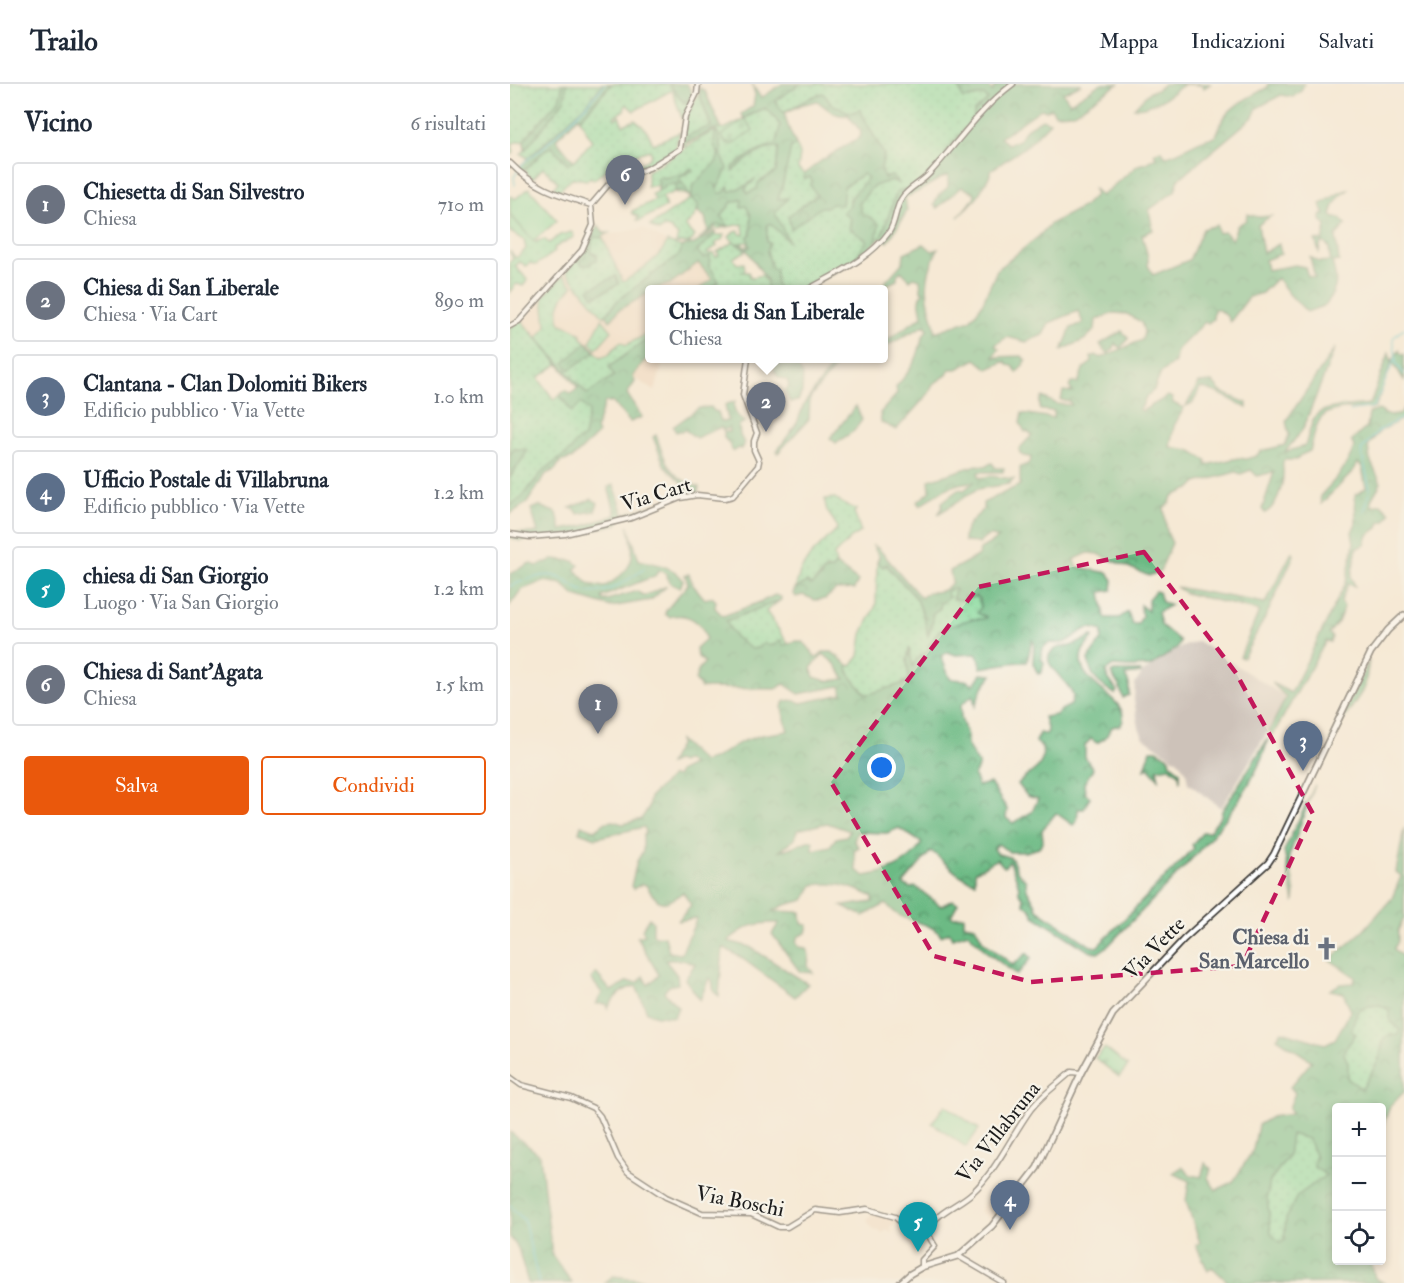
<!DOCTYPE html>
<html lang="it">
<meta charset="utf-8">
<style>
body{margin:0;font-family:"IM FELL Double Pica",serif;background:#f6f6f7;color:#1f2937}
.controls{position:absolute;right:18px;bottom:18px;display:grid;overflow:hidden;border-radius:6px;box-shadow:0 3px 9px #0003}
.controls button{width:54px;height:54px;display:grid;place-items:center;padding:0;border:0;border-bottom:2px solid #e0e1e3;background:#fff;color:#1f2937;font:30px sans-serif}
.you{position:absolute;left:372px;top:684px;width:21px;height:21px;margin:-15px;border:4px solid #fff;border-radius:50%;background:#1a73e8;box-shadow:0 0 0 9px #1a73e833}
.badge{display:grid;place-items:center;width:39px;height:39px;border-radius:50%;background:#ea580c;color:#fff;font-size:20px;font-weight:700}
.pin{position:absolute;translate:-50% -50px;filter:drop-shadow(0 2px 3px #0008)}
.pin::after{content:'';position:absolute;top:32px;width:21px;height:18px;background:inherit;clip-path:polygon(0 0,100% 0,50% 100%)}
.popup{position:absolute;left:135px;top:201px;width:243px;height:78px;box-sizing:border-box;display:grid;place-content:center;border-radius:6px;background:#fff;filter:drop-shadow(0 2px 4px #0005);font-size:20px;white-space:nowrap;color:#747a83}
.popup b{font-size:22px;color:#1f2937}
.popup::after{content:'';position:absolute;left:50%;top:100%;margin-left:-12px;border:12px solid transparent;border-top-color:#fff}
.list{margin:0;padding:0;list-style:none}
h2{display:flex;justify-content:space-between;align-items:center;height:78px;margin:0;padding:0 24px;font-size:26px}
h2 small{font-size:20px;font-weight:400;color:#747a83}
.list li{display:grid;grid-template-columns:39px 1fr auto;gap:18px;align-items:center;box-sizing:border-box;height:84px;margin:0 12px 12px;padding:0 12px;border:2px solid #e0e1e3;border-radius:6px}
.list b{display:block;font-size:22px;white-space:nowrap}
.list p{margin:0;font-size:20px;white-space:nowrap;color:#747a83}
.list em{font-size:20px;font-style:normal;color:#747a83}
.actions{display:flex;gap:12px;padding:18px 24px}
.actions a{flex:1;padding:14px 0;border:2px solid #ea580c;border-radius:6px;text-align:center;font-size:21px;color:#ea580c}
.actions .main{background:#ea580c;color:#fff}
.icon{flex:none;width:33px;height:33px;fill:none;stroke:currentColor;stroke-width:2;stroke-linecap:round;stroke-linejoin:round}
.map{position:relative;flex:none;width:894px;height:1199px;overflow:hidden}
header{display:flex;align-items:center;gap:36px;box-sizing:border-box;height:84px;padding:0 30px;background:#fff;border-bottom:2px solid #e0e1e3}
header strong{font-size:28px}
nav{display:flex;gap:33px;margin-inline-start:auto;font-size:21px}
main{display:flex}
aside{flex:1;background:#fff}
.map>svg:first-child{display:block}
.built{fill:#efd6bc}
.industrial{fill:#cdc2b9}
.grass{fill:url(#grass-dots);stroke:#507b5c;stroke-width:1.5}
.forest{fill:url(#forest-crowns);stroke:#446b50;stroke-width:1.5;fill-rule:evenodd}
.cemetery{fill:url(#cemetery-stones);stroke:#507b5c;stroke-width:1.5}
.pitch{fill:#85da9d;stroke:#507b5c;stroke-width:1.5}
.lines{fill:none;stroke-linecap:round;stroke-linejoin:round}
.stream{stroke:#57c5cd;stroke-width:1.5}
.tertiary-casing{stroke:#3d3b38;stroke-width:7}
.secondary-casing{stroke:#3d3b38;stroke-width:8}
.tertiary{stroke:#fff;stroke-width:4}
.secondary{stroke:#fff;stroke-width:4.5}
.marked{fill:none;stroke:#c2185b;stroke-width:4.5;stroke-dasharray:12 8;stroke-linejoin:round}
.labels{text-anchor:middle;stroke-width:4.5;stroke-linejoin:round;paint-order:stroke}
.street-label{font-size:21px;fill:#1c1c1c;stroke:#f7f3e8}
.worship-label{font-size:21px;font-weight:bold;fill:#5b616d;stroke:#f7f3e8;text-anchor:end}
</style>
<header>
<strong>Trailo</strong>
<nav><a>Mappa</a><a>Indicazioni</a><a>Salvati</a></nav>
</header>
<main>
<aside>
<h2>Vicino<small>6 risultati</small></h2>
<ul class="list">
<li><span class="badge" style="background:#6b7280">1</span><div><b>Chiesetta di San Silvestro</b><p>Chiesa</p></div><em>710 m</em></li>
<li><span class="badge" style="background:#6b7280">2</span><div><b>Chiesa di San Liberale</b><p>Chiesa · Via Cart</p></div><em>890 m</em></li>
<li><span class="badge" style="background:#5c6f8a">3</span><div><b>Clantana - Clan Dolomiti Bikers</b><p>Edificio pubblico · Via Vette</p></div><em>1.0 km</em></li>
<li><span class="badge" style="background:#5c6f8a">4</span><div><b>Ufficio Postale di Villabruna</b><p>Edificio pubblico · Via Vette</p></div><em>1.2 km</em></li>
<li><span class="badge" style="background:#0f9aa8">5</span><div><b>chiesa di San Giorgio</b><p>Luogo · Via San Giorgio</p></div><em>1.2 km</em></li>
<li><span class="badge" style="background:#6b7280">6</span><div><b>Chiesa di Sant'Agata</b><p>Chiesa</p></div><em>1.5 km</em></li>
</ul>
<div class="actions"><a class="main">Salva</a><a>Condividi</a></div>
</aside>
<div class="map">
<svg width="894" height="1199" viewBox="0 0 894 1199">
<defs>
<pattern id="grass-dots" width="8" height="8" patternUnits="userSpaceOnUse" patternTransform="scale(1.5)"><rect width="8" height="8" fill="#85da9d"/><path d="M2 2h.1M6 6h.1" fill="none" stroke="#72ba87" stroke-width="1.8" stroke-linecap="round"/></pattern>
<pattern id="forest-crowns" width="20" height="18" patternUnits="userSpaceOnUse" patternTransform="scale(1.5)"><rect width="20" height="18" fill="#6cba84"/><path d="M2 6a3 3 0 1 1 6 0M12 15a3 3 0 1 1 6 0" fill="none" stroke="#58966b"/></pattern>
<pattern id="cemetery-stones" width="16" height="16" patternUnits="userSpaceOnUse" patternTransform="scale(1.5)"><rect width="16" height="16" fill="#85da9d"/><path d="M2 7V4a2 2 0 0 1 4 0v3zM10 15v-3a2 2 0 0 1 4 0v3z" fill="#72ba87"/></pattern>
</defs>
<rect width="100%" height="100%" fill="#f7f3e8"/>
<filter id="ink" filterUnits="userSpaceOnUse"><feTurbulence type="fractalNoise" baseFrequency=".0167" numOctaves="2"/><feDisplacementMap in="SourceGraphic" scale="12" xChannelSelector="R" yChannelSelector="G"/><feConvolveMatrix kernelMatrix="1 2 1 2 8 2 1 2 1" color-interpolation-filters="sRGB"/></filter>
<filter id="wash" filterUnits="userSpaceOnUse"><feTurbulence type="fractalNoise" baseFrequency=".008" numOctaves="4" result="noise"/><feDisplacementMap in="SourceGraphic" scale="24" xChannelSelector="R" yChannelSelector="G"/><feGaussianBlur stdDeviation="1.35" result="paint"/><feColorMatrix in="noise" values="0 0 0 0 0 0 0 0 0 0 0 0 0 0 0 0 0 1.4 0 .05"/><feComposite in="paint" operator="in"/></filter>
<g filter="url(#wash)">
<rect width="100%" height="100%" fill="#f5e9d5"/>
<path class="built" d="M133 144 160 160 171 162 195 186 210 205 139 206V274L154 275 146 304 145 307 143 306 126 295 116 310 93 319 88 326 11 236 56 188 71 170 78 155Z
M478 1114 495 1123 482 1140 478 1137 479 1134 469 1127Z
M363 1127 388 1137 379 1144 384 1147 381 1149 377 1145 372 1150 368 1146 365 1147 357 1137Z"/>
<path class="industrial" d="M688 557 774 612 773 620 760 644 711 724 678 699 676 687 668 677 633 653 629 643 624 616 625 600 633 588 667 565Z"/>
<path class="grass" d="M0 0H93L77 20 18 74 11 70 15 66 14 57 2 59 4 69 0 71Z
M102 0H161L174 19 183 11 172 35 162 6 124 27 116 20 114 26 104 33 105 35 109 32 113 41 125 36C135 43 139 49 143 60L170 48 165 66 136 84 126 88 123 83 139 75 141 71 140 66 104 77V80L83 96 81 93 77 96 62 94 48 108 42 106 48 98 33 84 22 95 15 86 36 65 42 63 58 80 64 77 82 57 70 35Z
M290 0H448L453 15 475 11 478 16 464 28V34L435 69V74L405 105 387 108 371 154 366 158 369 140 352 131 349 120 362 103 381 96 382 92 374 94 371 84 374 71 350 26 340 29 303 12 291 21 273 28 265 17Z
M189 9 201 43 178 51 175 62 172 60 176 33Z
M255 24 264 32 270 41 266 88 249 98 247 105 238 109 219 108V104L214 109 209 110 205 101 210 68 208 49 205 45H214Z
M205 47 209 78 182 112 164 108 145 116 142 110 148 107V101L137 103V87C161 76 180 57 205 47Z
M285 58 290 70 288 85 294 90V94L300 93 302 97 301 101 307 111 278 132 320 120 332 110 334 103 353 90 358 94 340 115V144L358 156 343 177 309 197 291 205H269L266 199V186H262L257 167V141L272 103 281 63Z
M180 115 189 120C187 130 183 137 175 142L184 152 183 156 178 158 181 159H166L168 152 160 144 154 143 149 147 140 142Z
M232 115 241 131 240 163 236 165 228 160H233V162L238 163V158L225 159 236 167 223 174 227 180 234 179 235 186 232 188H239L240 194 252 191 258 200 257 205H199L209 198 199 181 186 167 205 151H214V154L205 160 207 162 197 169 199 170 203 169 206 173 209 171 207 168 224 158 219 153 224 148 229 147 230 150 234 151 233 140 207 145 205 143 203 144 204 146 189 155 205 141 218 142 211 133 221 119Z
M0 128 25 158 34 155 39 159 50 151 62 148 64 153 44 164 45 168 26 181 20 179 16 182 10 178 5 182 18 196 13 202 7 200 4 202V204L0 208V178L3 175 0 167 6 174 16 165 14 156 0 148Z
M92 152 113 198C129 187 149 176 157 158L172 163 170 170 107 217 94 233 56 188 71 170 78 155Z
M53 191 63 202C52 212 44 226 51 240L64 245 71 250V253L91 273 99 270 106 262 108 263 107 260 112 258 116 261 139 249V256L99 283 105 291 77 311 27 254 36 242 33 213Z
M92 235 102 247 86 265 80 258Z
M11 236 48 280 28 294 44 316 50 311 62 328 71 318 80 327 74 353 65 359 61 366 33 387 11 414 0 421V394L18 366 4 365 0 371V243Z
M325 414 337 422 347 425 344 428 351 448 341 454 324 471 326 480 322 485H316L301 502 297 498 285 505 290 487 300 472 327 445C325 432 315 433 315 415Z
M367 478 373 483 375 480 407 515 417 544 422 530 430 524V520L436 509 443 504 445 505 443 514 466 512C472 518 469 527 476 533L474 535H461L420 560 419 567 411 571 403 583 399 566 397 577 399 595C387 605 371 607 356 611L339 590 338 581 341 582 349 572 352 550 366 521Z
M271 516 256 527 279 561H272V557L261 562 241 565 224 552 215 537Z
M870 921 880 926 879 935 890 946 887 952 874 954 869 976 852 1005 838 995V979L833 968 846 950 841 947 847 928 857 922Z
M781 1050 798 1055 805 1071 804 1083 816 1091 776 1135 774 1157 768 1158 761 1149 757 1112 760 1097 778 1072Z"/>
<path class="forest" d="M53 0H57L54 17 15 66 14 56 49 16Z
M93 0H101L70 35 68 33 46 55 64 77 58 80 42 63 36 65 15 86 11 87 8 84 77 20Z
M159 0H177L183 11 174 19Z
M242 0 251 14 272 0H290L265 17 273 28C287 22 299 13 313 9L322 20 340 29 350 26 374 71 371 84 374 94 382 92 390 100 381 96 362 103 349 120 353 131 360 133 369 140 366 158 344 178 295 205H291L343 177 357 157 339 144 341 135 333 128 340 121V115L358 94 353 90 334 103 332 121 321 120 317 123H311L281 145 278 132 307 111 300 101 302 97 300 93 294 95V90L312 76 350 53 351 48 338 31C326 34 317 24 307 17L291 21 275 29C276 41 282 50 286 62L281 63 272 103 268 115 278 114 265 129 279 158 260 139 257 141V158L260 159 257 167 262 185H266V199L269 205 257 206V196L236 165 240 163 238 153 241 150V131L236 122 231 123 232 115 221 119 211 133 219 142 205 141 198 148 195 133 188 128V120L171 106 165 108 166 100 155 101V103L148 107 149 97 146 96 150 92 153 94 173 90 181 84 183 86 171 93 168 99 172 98 180 112H182V103L207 77 209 70 204 61 205 47 208 49 212 66 210 68 218 84 208 103 206 102 209 109H214L218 103 219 108 235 102 246 94 235 105 238 109 247 105 248 99 266 88 269 63C252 63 236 76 223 87V83L243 69 267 59 270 41 264 32 255 24 233 34 231 30 243 22 245 11Z
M448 0H478L482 8 484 3 489 0H572L553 9 560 19 590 0H608L564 29 545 30 541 24 536 27 531 25 490 54 498 60 509 56 517 44 532 35 540 38 518 61 480 87V91L466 115 448 133 464 114 465 109 452 103 427 124 424 121 428 112 438 103V91C422 97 411 109 395 113L397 127 378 158 371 154 387 107 404 104 435 74V69L464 34V28L478 16 474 11 453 15Z
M654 0H700L694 4 692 1 675 0 652 16 635 23 624 24 640 7 647 6Z
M758 0H794L791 7 783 13 771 11 747 24 743 33 669 95 665 107 639 126 643 146 632 151 638 173V181L643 191 679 176 693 145 707 141 708 149 715 148 722 156 727 142 736 136 737 130 748 133 761 132 748 141 753 169 769 160 771 170 755 176 757 186 785 181 795 183 798 192 805 194 800 173 809 178 820 177 819 163 814 159H811L809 168 805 156 813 157 816 142 811 136V131H815L810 120C820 117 827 107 838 106 828 113 824 119 821 131L824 134H830L836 140 826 152 829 177 822 178C828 198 827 204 816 221L797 228 780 211 767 194 752 209 739 213 720 238C717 231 713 226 704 225L703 235 698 239 695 238 667 266 665 278 651 289 644 306 637 312 630 326 632 327 658 312 662 314 663 319 674 324 664 342 660 363 680 366 696 376V381L728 374 736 375 746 372 751 367 775 361 779 351 776 337 825 264 793 345 775 368 795 362C798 353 800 342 804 334 810 321 846 322 860 320L879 269 882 277 889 266 891 270H894V296L882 278 865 324C849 325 815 321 808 339 804 348 803 358 800 367L791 371 787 376H774C771 382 774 384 773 391 773 402 766 424 755 429L752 425 764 388 747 392 741 386 731 390 726 388 686 399 680 405 662 412 660 419 654 424 657 448 662 459 650 487 639 492 588 470 578 469 563 476 568 483 598 489 603 496 602 506 591 508 595 534H609L618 528 622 540H628L632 532 630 521 638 527V515L645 507 649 508 652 518 661 521 648 528 651 541 670 557 667 564 641 582 619 583 603 582 596 587 598 594 607 607 605 610C588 599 582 596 578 575L592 555V547C571 537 568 556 552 559 546 560 542 558 537 560L533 564 531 575 534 578 532 589 528 590 523 579 524 558 522 556 517 578C501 577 486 582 470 584V577L466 570 446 571 438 568 431 572 440 595 455 596 464 600 471 590 482 591 472 604 465 622 463 611 451 621V634L457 652V661L469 681 464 692 468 702 480 699 497 725 496 734 503 739 522 728 528 715 517 712 508 700C520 686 536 686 532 663L526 658 529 649 536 650 538 648 534 633 546 631 551 626 561 621C562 617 563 614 563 611 560 596 523 577 546 565 550 562 555 563 560 562 567 560 575 556 582 552L583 554C579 559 573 564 572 569 562 601 626 615 611 641L602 643 595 654 587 659 581 655 575 661V673L583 685 574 699 575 709 580 713 574 725H568L567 737 563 741 546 729 532 746 533 757 529 764 515 768H499L488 760 484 765 488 770C503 773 501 772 506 785 508 789 513 794 516 797 516 811 524 812 527 825L581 862 587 863 684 764 682 761 693 748H699L711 732 712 727 758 655C740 728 649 807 598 862L588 869 579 867 524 832 521 826 514 820 513 813 509 809C510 798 503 788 500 778L494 783 487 775 465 788V798C446 793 437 779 421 767L393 800 400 804 406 803 431 822 442 816 448 819 441 832 443 833 454 832V840L465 842 473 857 503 881 517 869 521 874 507 891 478 869 458 849 442 854 439 848 431 852C422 838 400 839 387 830 383 828 380 823 376 820L353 832 332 822 363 818V813C340 802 328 798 303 801L294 816 275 821 262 827 291 828 292 840 298 841 296 849 289 852 286 857 289 863 296 864 299 871 298 882 303 889 290 888 262 850 269 839C246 838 235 842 218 857L240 863 298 900 285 913 230 873 213 863 209 912 204 908 202 896 199 894 190 916 175 895 185 880 173 876H155L167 891 168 900 159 902 154 908 168 923 164 933 146 932 137 928 126 902C112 905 105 912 98 924L97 920H86L92 909 81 895 86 889 101 907 116 898H129L133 892 138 901 149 891 127 853 135 851 132 845 139 834 143 838V850L146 853 155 852 159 868 171 870 187 834 168 837 181 821 173 808C155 823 149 823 136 801L132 800 123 805 121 802 127 777 133 767V753L136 748 134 743 86 754 69 748 71 741 85 746 96 738 103 737 113 740 131 735 138 725 140 713 162 692 167 693 168 688 182 681 176 676 171 679 166 677 159 680 169 661V656L193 678 205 674 231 658 251 651 278 647 272 625 273 619C277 615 286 616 291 619L333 610 330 602 289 610 274 600 266 605 191 604 185 596 189 585 195 578C188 575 186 571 186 564L196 555C193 537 176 528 159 533L155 530 156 526 178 500 175 491 179 490 183 501 195 515 202 513 206 517 205 524 213 532C231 525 248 520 265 511L271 513V516L216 537 224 552 241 565 248 564 254 559 262 562 271 556 272 561C279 561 281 558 287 557 296 556 302 569 306 574L313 568H322L338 581 339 590 356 611 394 599 399 595 397 577 399 564 403 582 406 576 418 567 420 560 429 546 461 535H474L476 533 467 529 471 523 470 515 466 512 460 514 455 512 454 517 443 515 445 505 443 504 436 508 439 513 430 520V524L422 530 423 537 418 552 414 533 407 515 376 480 373 483 367 478 369 473 363 462 368 464 411 514 418 508C430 508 435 508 442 498L440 487 469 471 470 465 489 454C479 450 475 452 469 460 464 457 459 460 454 457 453 442 463 436 473 426V419L510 401V383L520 379 521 373C515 372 510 374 509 365L522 351 517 347 515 348 510 339 512 329 544 334V327L530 326V317L533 313 547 320 562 321 560 318 551 316 553 307 563 308 559 303 561 299H568L573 285 582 278 581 273 586 271 591 274 632 256 634 248 631 238 617 230 604 229 586 236 585 246 574 256 552 266 561 244 573 239 568 227 539 239 533 251 516 258 497 253 485 261 489 265 483 273 512 272 516 277 507 289 503 282 497 281 496 277 478 285 466 275 447 285H440L437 291 423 300 419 309 386 346 371 338 370 329 387 310 386 303C393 294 403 284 407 272 411 262 410 253 418 245L415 241 373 264V259L412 232 409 215 413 209 411 207 410 195 404 193 400 196 391 187 387 191V196L370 204 393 178 394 169 414 160 422 167 428 165C418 185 414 202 420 224 422 233 425 239 425 248L460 236 471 222 487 186 529 152 540 140 574 122 586 110 583 104 591 112 628 81 636 79 646 73 644 69 651 66 656 72C674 69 685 55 705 53 709 46 711 37 716 31 727 18 744 11 758 3ZM313 570 325 580 335 595 317 597 304 593 301 584ZM317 739 340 747 336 752 326 754 320 762 303 766V758L300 756 268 768 285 755 287 746ZM389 744 412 759C400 780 378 788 355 792L346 786 344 766 349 763 344 757 347 748 377 749Z
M189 3 195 7 212 45H205L177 59 178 51 201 42 189 9Z
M88 141 94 149H99L91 154 83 153 81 168 87 171V176L81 178V181H72L69 177 75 173C73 160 84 150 88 141Z
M205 148V151L187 167 193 174 200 172 199 181 209 198C203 205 197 206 189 205L202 195 188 179 160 200 139 206V209L109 226 100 237 96 231 107 217 170 170 172 162 184 160Z
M106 192 109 200 84 213 79 205Z
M612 247 618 253V256L610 264 605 259 604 264 598 269 594 267 590 260Z
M22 248 77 310 104 292 99 283 138 255 139 272 123 292 125 298 117 310 132 333 120 338 102 318H95L86 344 88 350 63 374 50 378 45 386 36 390 17 419 0 430V421L11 414 33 387 61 366 65 359 74 353 79 327 71 319 62 328 50 311 56 306 61 310 68 304Z
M77 258 85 268 59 286 54 279Z
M262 275H282L293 290 292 308 288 317 280 318 275 307 279 302 277 296 268 293 264 286 265 280Z
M327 275H332L300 314 299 335 268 369 267 367 287 339 294 320Z
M702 298 711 308 737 319V324C725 318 702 304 690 304L683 319 676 322 689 299Z
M225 317C222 326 227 333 235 338L229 341 230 351 234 359 231 365 229 364 223 368 218 358 214 354V348H219V342V344L213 346 211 343 186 354 175 346 166 348 163 343 189 324 201 323 204 327 208 328 211 337H218L215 321Z
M346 322 352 336 344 347 326 359 320 354Z
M894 324V334L870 347 858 362 860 376 871 399 861 416 862 422 871 420 880 429 875 437 870 438 868 444 858 451 855 461 847 464 841 493 845 502 838 500 831 517 834 523 828 538 819 549 822 553 820 558 816 557 763 651 759 647 776 613 762 599 781 609 836 498 844 459 842 448 846 439 845 411 856 404 852 383 848 379 842 389 811 420 810 412C826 395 836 385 844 363L841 357 857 343 859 329 869 326 877 331 890 330Z
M146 351C155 378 160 394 189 403L188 408 179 409 166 404H178L155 383 143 353Z
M4 365 18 366 0 394V371Z
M482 379 486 384H494L493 388H468L469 394 480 392 504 395 499 400 468 405 428 430 432 424V418L449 405 454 406 464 398C443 398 427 409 410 422L407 418 420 408 419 396 467 381 475 382Z
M104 401 114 430 158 417 114 433 107 440 64 451 9 457 0 453V448L19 449 28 448 21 425 29 422 47 429 51 446 73 442 106 431 98 403Z
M82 415 88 419 85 427 68 430 66 426 60 424Z
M118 441 129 476C145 480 164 482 173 496L170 504 161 500 155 489 149 486 145 492 92 513 93 516H97L127 507 134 512 157 502 141 516 101 523 65 512 52 500 34 497 11 506 0 521V490L20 479 27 482 44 475 64 477 69 481 65 485 79 500 94 503C125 485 126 474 118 441Z
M782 468 784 471 758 528 733 574 730 573 749 527 675 509 666 503 755 519Z
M326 480 348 497 344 505 326 506 315 515 305 516 293 511 286 513 283 509 285 505 297 498 301 501 311 493 313 488 322 485Z
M859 576 855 603 820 657Z
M604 587H630L631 589 615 591 619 600V611L613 614 609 602 601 589Z
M641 666H647L660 674 661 680 670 687V698L669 690 659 683 647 685 649 695 638 683 635 685Z
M805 701 779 772 785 809 784 819 774 767Z
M894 744V833L888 847V857L884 865 892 872H894V1008L880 1022 872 1045V1024H826V1140L819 1150 826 1158V1176L861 1177 865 1194 874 1199H719L702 1183 698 1187 686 1161 690 1159 676 1117 679 1097 663 1089 672 1083 681 1091 691 1093 695 1079 701 1085 698 1094 706 1106 723 1098 743 1066 748 1041 761 1033 782 1030 779 1024 785 1009 780 1003 802 977 767 954 772 947 815 960 825 955 841 927 833 909 820 906 830 900 844 899 845 893 820 876 854 846 882 814 891 792 886 788ZM870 921 879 926V935L890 946 887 952 881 950 874 954 869 976 852 1005 838 995V979L833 968 846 950 841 947 847 928 858 922ZM781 1050 798 1055 805 1071 804 1083 816 1091 787 1112 776 1135 774 1157 769 1158 761 1149 757 1112 760 1097 778 1072Z
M0 1048 30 1071 42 1171 62 1199H18L8 1164 0 1153Z
M103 1192 164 1199H94Z"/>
<path class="cemetery" d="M235 35 243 46 221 61 219 58 217 60 211 52Z
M595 964 618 982 609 993 585 974Z"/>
<path class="pitch" d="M19 104 47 137 23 157 0 130V113L2 112 5 115Z
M152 113 156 123 129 137 127 136 129 133 122 129V127Z
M435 1021 469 1045 456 1063 422 1039Z"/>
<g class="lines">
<path class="stream" d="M5 101 4 93 13 79 35 62 76 22 95 0
M894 244 883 254 887 281 894 290
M840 327 864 323 885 275
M854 428 860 406 851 366 869 347 894 333
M0 502C13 497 31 489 45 492 55 494 61 502 70 506 92 515 117 497 134 485
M0 1122 14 1136 29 1199"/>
</g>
</g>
<g filter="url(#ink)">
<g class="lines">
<defs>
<path id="tertiary" d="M0 79C24 104 49 111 81 121
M297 206C325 190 360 175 379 148 386 138 385 124 392 114 398 104 411 99 419 90 447 60 469 25 503 0
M0 242 9 237 72 166 83 141 81 121 98 101 104 97 139 84 170 65 175 33 187 9 188 0
M0 450 20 453 55 450 121 434 170 414 187 411 215 414 223 412 248 382 249 377 244 366V357L247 349 233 311 238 274
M0 993 11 1001 61 1014 83 1024 90 1032 108 1074 118 1088 156 1113 192 1129 241 1130 269 1143H277L305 1126 330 1129 357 1125 385 1133 400 1146 419 1142
M448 1172 494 1199
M412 1183V1176L425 1162C421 1156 416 1149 420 1142 428 1128 452 1119 463 1108 486 1087 502 1051 521 1025 532 1011 548 1000 561 988L571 989"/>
<path id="secondary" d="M390 1199 400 1190 412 1183 448 1172 482 1142 527 1084 571 989 603 930 674 855 758 779 764 770 861 568 878 546 894 531"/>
</defs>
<use href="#tertiary" class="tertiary-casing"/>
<use href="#secondary" class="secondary-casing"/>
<use href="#tertiary" class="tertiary"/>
<use href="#secondary" class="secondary"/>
</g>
</g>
<path d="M0 0H894V1199H0ZM634 468 726 589 803 730 732 882 521 898 424 872 321 698 468 503Z" fill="#f5e9d5" fill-opacity=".55" fill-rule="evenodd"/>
<path class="marked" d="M634 468 726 589 803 730 732 882 521 898 424 872 321 698 468 503Z"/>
<defs>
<symbol id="church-bare" viewBox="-9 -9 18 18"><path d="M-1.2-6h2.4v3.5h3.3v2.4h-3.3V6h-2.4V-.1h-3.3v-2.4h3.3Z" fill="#6b7280" stroke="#f7f3e8" stroke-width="2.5" paint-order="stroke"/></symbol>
</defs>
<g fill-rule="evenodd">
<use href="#church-bare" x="800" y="848" width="33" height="33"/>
</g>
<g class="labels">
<g class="street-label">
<text transform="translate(146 410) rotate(-17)" y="7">Via Cart</text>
<text transform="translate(644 864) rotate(-46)" y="7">Via Vette</text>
<text transform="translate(488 1048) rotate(-52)" y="7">Via Villabruna</text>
<text transform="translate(230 1117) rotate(11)" y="7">Via Boschi</text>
</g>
<g class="worship-label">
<text x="799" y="860">Chiesa di<tspan x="799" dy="24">San Marcello</tspan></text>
</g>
</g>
</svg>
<div class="controls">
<button>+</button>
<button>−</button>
<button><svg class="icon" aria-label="locate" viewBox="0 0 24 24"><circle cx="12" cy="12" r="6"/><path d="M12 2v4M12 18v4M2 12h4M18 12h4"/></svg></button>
</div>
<div class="you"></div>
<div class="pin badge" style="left:88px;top:650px;background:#6b7280">1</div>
<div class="pin badge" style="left:256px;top:348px;background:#6b7280">2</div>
<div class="popup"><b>Chiesa di San Liberale</b>Chiesa</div>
<div class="pin badge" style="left:793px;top:687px;background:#5c6f8a">3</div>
<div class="pin badge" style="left:500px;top:1146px;background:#5c6f8a">4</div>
<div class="pin badge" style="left:408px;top:1168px;background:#0f9aa8">5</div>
<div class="pin badge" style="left:115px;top:121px;background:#6b7280">6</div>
</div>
</main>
